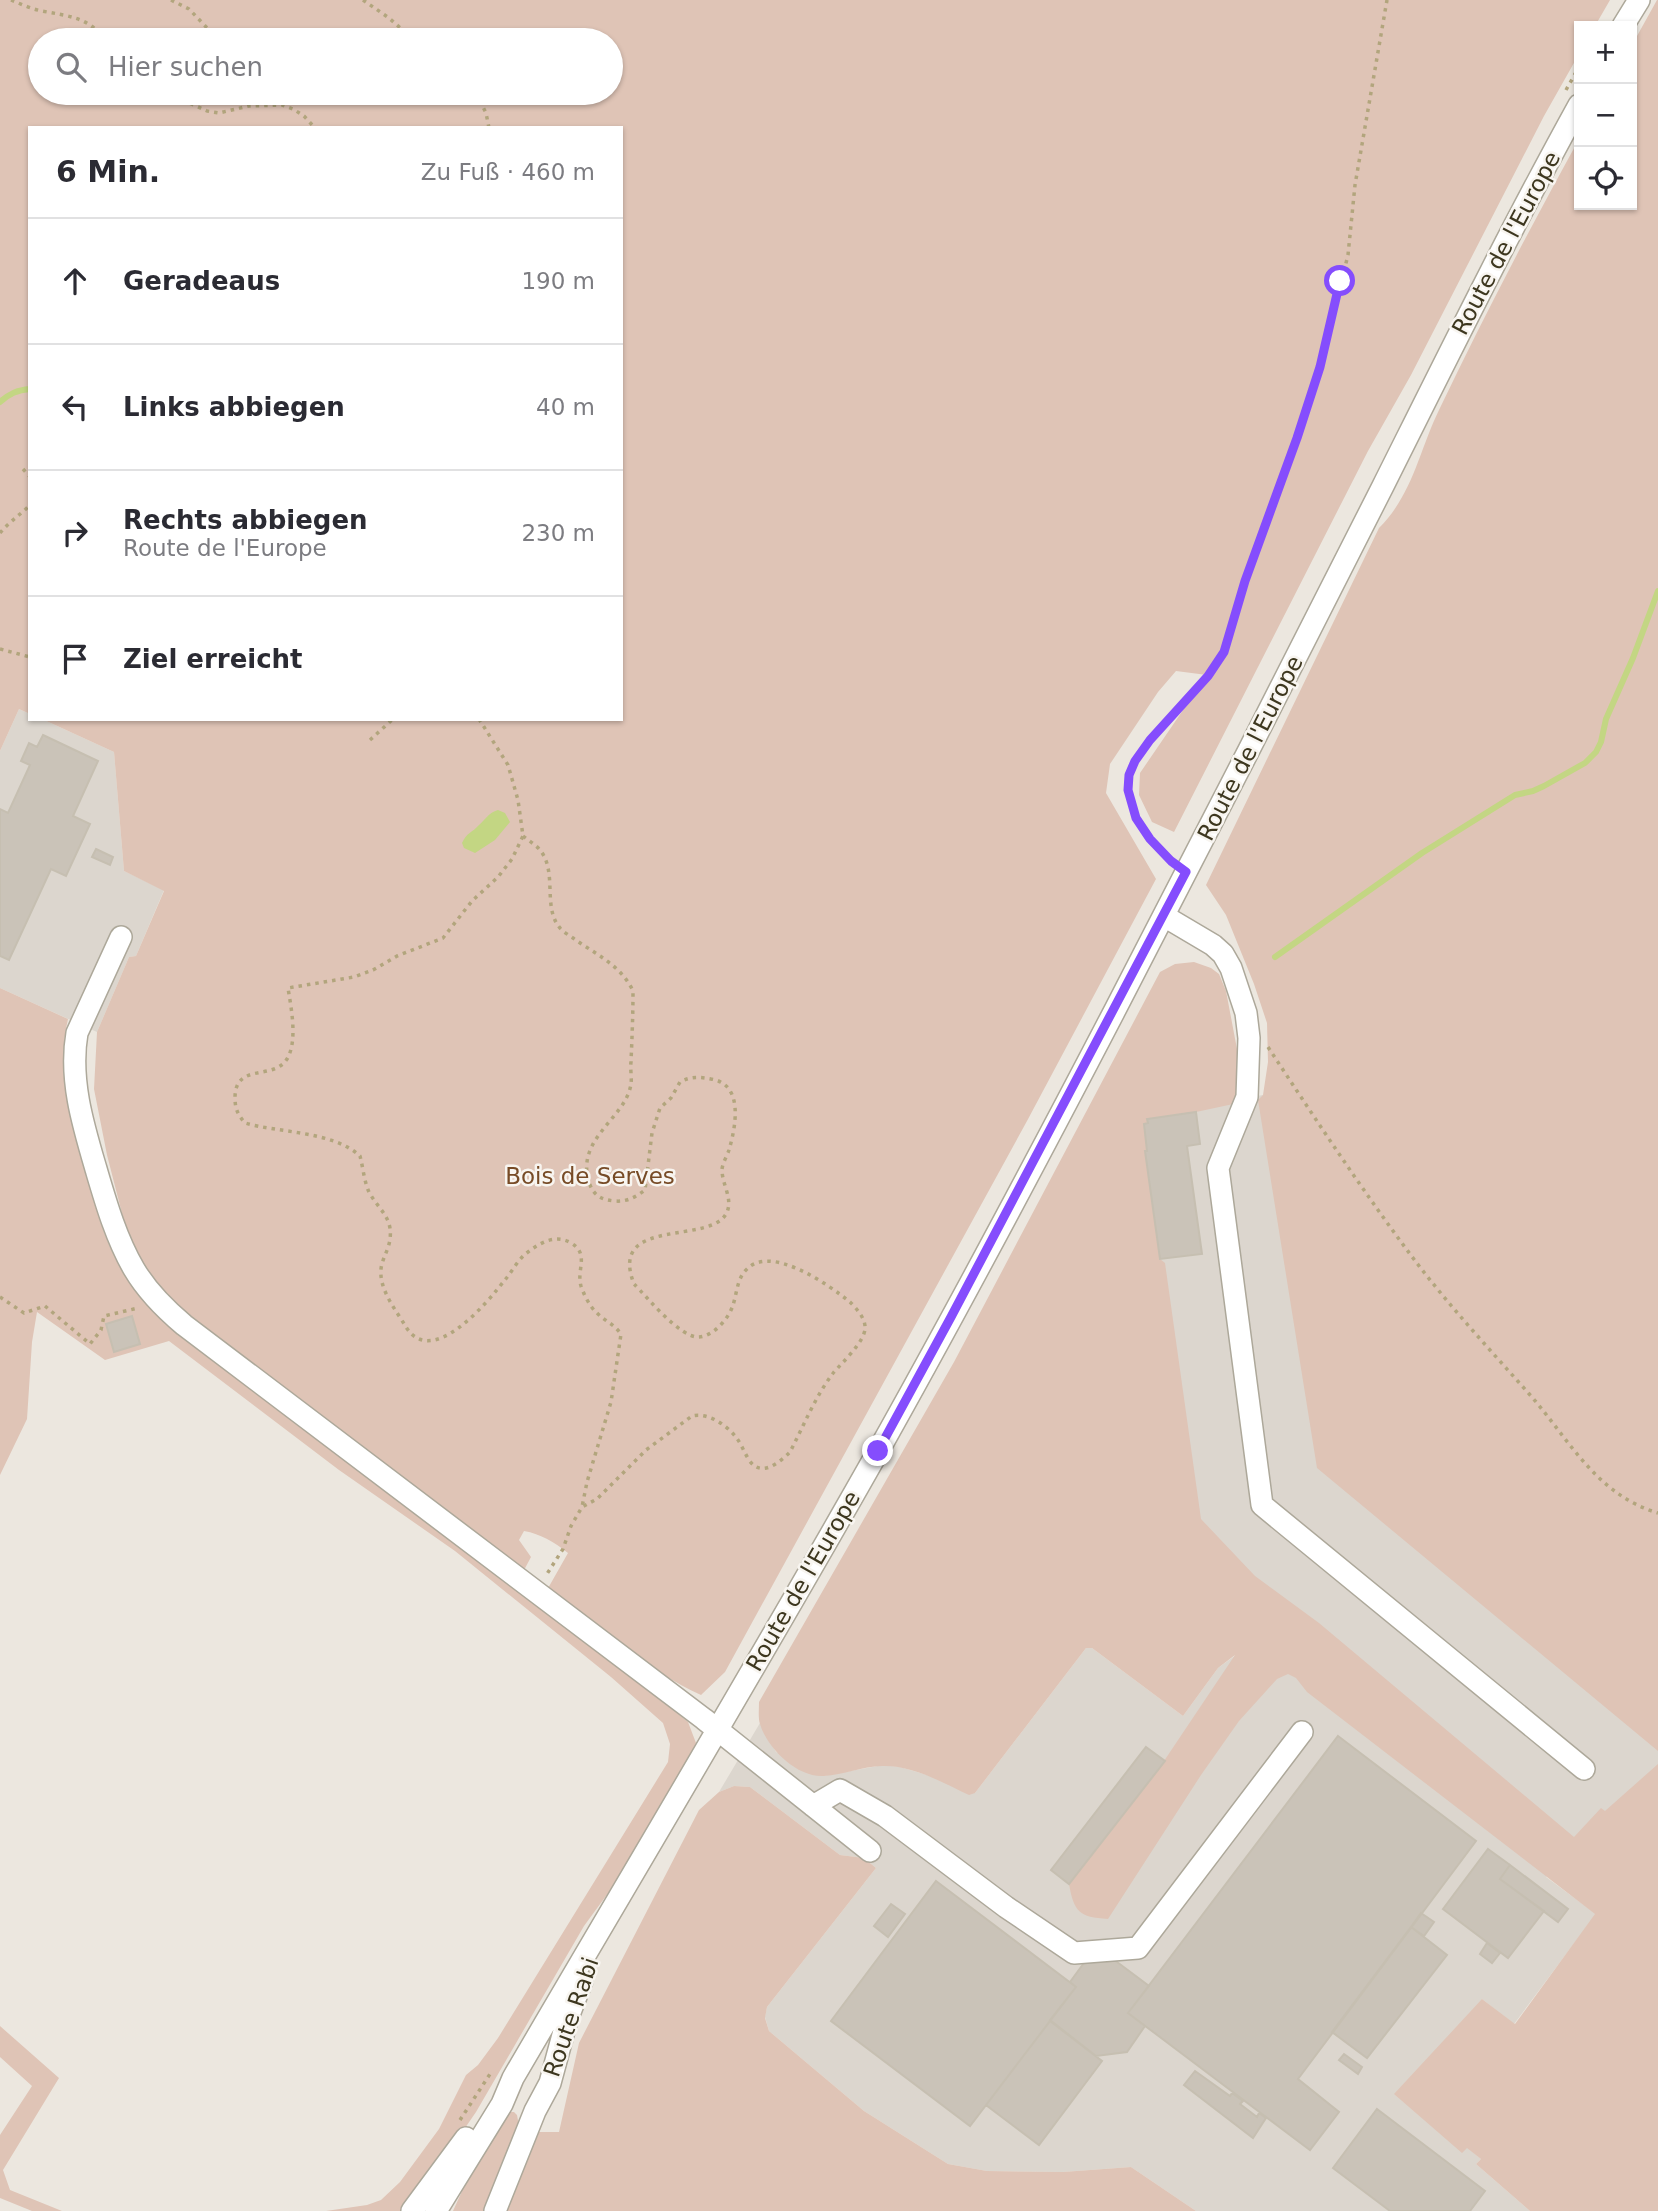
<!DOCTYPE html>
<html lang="de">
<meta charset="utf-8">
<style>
body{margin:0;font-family:"DejaVu Sans",sans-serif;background:#f2f2f3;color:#2b2b33}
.controls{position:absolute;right:21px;top:21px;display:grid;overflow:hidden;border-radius:0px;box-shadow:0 2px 5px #0004}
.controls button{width:63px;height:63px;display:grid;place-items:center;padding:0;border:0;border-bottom:2px solid #e1e1e2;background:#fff;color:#2b2b33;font:35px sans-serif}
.stop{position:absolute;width:21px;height:21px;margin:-16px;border:5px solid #854dfd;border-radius:50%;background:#fff}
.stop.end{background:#854dfd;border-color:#fff;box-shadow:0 2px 7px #0008}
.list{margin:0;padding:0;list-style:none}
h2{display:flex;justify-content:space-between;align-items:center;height:91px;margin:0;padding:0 28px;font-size:30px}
h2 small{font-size:23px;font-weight:400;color:#7c7c81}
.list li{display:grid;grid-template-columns:46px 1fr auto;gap:21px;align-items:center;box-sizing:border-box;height:126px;padding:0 28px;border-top:2px solid #e1e1e2}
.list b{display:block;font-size:26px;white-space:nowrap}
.list p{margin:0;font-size:23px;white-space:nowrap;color:#7c7c81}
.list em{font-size:23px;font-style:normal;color:#7c7c81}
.icon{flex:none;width:38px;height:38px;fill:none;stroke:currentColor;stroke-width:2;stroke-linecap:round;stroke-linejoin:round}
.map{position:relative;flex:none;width:1658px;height:2211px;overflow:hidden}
.search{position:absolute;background:#fff;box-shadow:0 2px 5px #0004;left:28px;top:28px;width:595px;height:77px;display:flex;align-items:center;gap:18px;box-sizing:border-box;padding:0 24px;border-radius:38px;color:#7c7c81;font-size:26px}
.panel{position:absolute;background:#fff;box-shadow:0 2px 5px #0004;left:28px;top:126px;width:595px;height:595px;border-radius:0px}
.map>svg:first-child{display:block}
.built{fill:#dcd6ce}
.green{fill:#dfc4b6;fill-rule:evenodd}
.water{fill:#c3d683}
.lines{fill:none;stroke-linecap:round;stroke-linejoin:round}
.stream{stroke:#c3d683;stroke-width:6}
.building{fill:#cac3b8;stroke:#c6bfb1;stroke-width:2}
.minor-casing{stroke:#ada89a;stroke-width:24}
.path{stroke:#b2a57d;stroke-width:3.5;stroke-dasharray:3.5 5;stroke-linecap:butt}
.minor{stroke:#fff;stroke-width:21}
.route{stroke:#854dfd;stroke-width:9}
.labels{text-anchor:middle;stroke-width:5;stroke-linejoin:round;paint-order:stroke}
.street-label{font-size:23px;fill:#3d371f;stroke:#f8f5f0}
.park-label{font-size:23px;fill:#774b26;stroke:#f8f5f0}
</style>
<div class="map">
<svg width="1658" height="2211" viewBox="0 0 1658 2211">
<rect width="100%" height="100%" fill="#ece7df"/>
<path class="built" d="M19 709 30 714V719H42L114 752 124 871 164 890 136 956 129 957 97 1032 0 988V751Z
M1263 1095 1658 1747V1768L1546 1877 1596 1914 1514 2024 1482 1999 1462 2152 1467 2147 1481 2159 1476 2164 1530 2211H1196L1131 2167 1063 2172 987 2171 948 2164 864 2111 769 2031 765 2017 767 2007 876 1868 864 1858 840 1855 750 1787 734 1786 719 1792 760 1723 776 1752 823 1776 883 1765 900 1767 924 1774 975 1793 1086 1648H1092L1183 1716 1218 1668 1251 1644 1194 1522 1045 1330 1146 1115Z"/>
<path class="green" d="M0 0H1610L1595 26H1579V54L1544 116 1411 375 1368 451 1174 832 1152 822 1139 795 1140 773 1207 675 1176 671 1158 692 1110 764 1106 793 1156 879 1027 1121 725 1672 701 1695C648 1671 594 1624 547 1590L568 1553C554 1542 541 1534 524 1531L519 1540 531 1557 523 1572 231 1350 172 1302 146 1270 136 1252 125 1225 107 1155 94 1089 97 1032 129 957 136 956 164 891 124 871 114 752 42 719H621V128H30V714L19 709 0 751ZM40 40H611V93H40Z
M1657 0H1658V1751L1317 1468 1258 1100 1263 1095 1268 1062 1267 1023 1254 984 1226 915 1206 885 1379 528C1413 494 1419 451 1439 410 1483 318 1530 228 1579 139V205H1632V45Z
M1194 962 1211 968 1219 974 1226 991 1237 1049 1238 1103 1196 1112 1148 1119V1123L1144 1124 1147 1151 1145 1152 1160 1259 1165 1263 1201 1519 1255 1576 1319 1623 1574 1837 1601 1808 1605 1811 1658 1764V2211H1530L1476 2164 1481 2159 1467 2148 1462 2153 1394 2094 1482 1999 1515 2024 1595 1914 1307 1692 1296 1678 1288 1674 1277 1679 1239 1721 1201 1775 1108 1919C1079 1917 1074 1912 1069 1884L1164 1761 1235 1655 1218 1668 1183 1716 1092 1648H1086L975 1793 969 1795C943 1783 913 1765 882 1766 863 1766 843 1775 824 1776 797 1778 767 1748 760 1724 758 1718 759 1709 759 1702L954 1362 1160 972 1175 964Z
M0 988 68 1019C63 1039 63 1058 64 1078 66 1101 73 1124 79 1147 92 1194 103 1247 133 1287 146 1304 162 1318 177 1334L661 1700 688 1722 696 1743 688 1761 614 1885 584 1926 476 2112 443 2160 401 2211H326L367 2205 381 2200 400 2182 439 2129 466 2075 478 2065 498 2038 668 1762 670 1744 663 1723 611 1677 455 1551 339 1470 169 1341 105 1360 37 1312 32 1342 27 1419 0 1475Z
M734 1786 750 1787 840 1855 864 1858 876 1868 767 2007 765 2018 769 2031 864 2111 948 2164 987 2171 1063 2172 1131 2167 1196 2211H505L539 2132H559L579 2043 699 1810 719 1792Z
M0 2026 59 2078 3 2170 10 2190 62 2211H32L0 2198V2135L32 2086 0 2057Z
M510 2112H514L517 2115 519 2126 484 2211H453L463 2189Z"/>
<path class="water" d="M498 810 505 813 510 822 495 840 475 853 464 848 462 843C467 832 472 833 479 825 486 819 488 813 498 810Z"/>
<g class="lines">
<path class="stream" d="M0 402C9 394 17 390 30 389
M1275 957 1422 853 1515 795 1533 791 1544 786 1585 763 1596 752 1601 742 1606 719 1633 658 1658 591"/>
</g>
<path class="building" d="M43 735 98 761 73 816 90 824 66 876 51 869 9 960 0 956V809L8 813 30 765 21 761 29 743 37 747Z
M96 849 113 857 110 865 92 857Z
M1196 1112 1200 1144 1187 1146 1202 1254 1160 1259 1145 1151H1147L1144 1124 1148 1123 1147 1119Z
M132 1316 140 1344 114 1352 106 1324Z
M1338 1736 1476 1841 1298 2079 1339 2112 1310 2150 1128 2013Z
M1146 1747 1165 1761 1069 1884 1051 1870Z
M1488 1849 1510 1865 1500 1879 1544 1911 1508 1958 1443 1909Z
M1510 1865 1568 1909 1558 1922 1500 1879Z
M936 1881 1076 1987 970 2126 831 2021Z
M891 1904 905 1914 888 1937 874 1926Z
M1421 1913 1434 1922 1424 1936 1411 1927Z
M1411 1927 1447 1955 1367 2058 1332 2032Z
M1487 1943 1500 1953 1492 1963 1480 1954Z
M1113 1959 1149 1986 1128 2013 1145 2026 1127 2052 1096 2056 1050 2020 1076 1987 1070 1982 1084 1963Z
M1050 2021 1102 2061 1039 2145 986 2105Z
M1344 2054 1362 2067 1358 2074 1339 2060Z
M1195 2071 1230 2096 1232 2093 1243 2101 1240 2104 1257 2117 1259 2113 1266 2118 1253 2138 1184 2085Z
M1377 2109 1485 2191 1470 2211H1390L1333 2168Z"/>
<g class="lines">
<defs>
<path id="minor" d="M1623 26 1639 0
M1164 916 1213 945 1223 954 1231 968 1246 1013 1249 1038 1247 1097 1218 1168 1262 1505 1584 1769
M121 937 77 1033C69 1079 83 1125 96 1169 106 1203 116 1238 134 1269 147 1291 165 1309 184 1325L704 1719 870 1851
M813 1806 840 1790 885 1816 1006 1907 1074 1953 1138 1948 1302 1732
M412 2211 466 2138
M436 2211 502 2104 513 2078C634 1871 758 1664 876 1455 959 1307 1038 1158 1116 1008 1206 835 1295 660 1383 486 1447 358 1510 230 1579 105
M495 2211 535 2111 550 2083 567 2020 582 1981"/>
</defs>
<use href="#minor" class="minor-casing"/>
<path class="path" d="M11 0C21 4 31 9 42 11 68 16 89 17 105 40
M171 0 189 9 211 32 223 40
M363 0 389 18 414 40
M1566 90 1579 67
M167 93 207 111 219 113 249 106 282 105 293 109 304 116 315 128
M476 93 486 113 489 128
M23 469 30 477
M0 533C9 522 20 515 30 505
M0 649 30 657
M479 719 508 765 518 800 523 836 512 859 498 877 472 901 443 938 397 956 373 970 354 977 288 988C291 1007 298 1041 287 1059 273 1081 235 1062 235 1098 235 1109 238 1115 245 1123 279 1133 333 1131 360 1156 363 1167 364 1181 369 1192 378 1209 393 1217 390 1239 389 1249 382 1259 381 1269 379 1290 396 1310 406 1327 432 1369 487 1303 504 1281 512 1272 518 1259 528 1252 541 1242 556 1234 571 1243 590 1254 576 1270 581 1286 584 1295 590 1307 597 1313 605 1321 614 1324 621 1334L611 1402 587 1482 582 1507
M370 740 393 719
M523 836C529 841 536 845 540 850 558 872 542 907 560 928 563 932 569 935 573 938 595 954 621 965 633 991 633 1015 632 1038 631 1062 630 1069 632 1077 631 1084 626 1119 573 1139 590 1185 595 1197 603 1200 615 1201 627 1202 636 1197 645 1190L652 1133 660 1108 671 1098 680 1082C691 1076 700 1077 711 1079 744 1084 736 1126 729 1150 727 1156 722 1164 722 1170 722 1184 733 1199 727 1212 713 1246 607 1215 634 1284 648 1298 680 1338 699 1337 714 1336 729 1318 733 1305 737 1293 737 1279 746 1270 770 1243 829 1285 850 1302 857 1309 866 1319 865 1329 864 1342 843 1362 834 1372 816 1395 804 1425 790 1452 779 1463 761 1478 749 1460 744 1452 741 1443 735 1436 725 1424 707 1412 692 1416L646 1450 597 1499 582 1507 571 1526 563 1549 545 1577
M1170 861 1150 839 1136 819 1128 790 1129 775 1135 761 1150 740 1207 675 1224 652 1263 529 1297 438 1320 367 1348 255 1355 185 1387 0
M1268 1047C1316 1120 1364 1193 1416 1262 1452 1309 1492 1352 1531 1396 1570 1441 1597 1495 1658 1513
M0 1297 24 1313 45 1306 90 1344 101 1330 104 1316 138 1308
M460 2120 492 2071"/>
<use href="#minor" class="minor"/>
</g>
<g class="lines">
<path class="route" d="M878 1451 951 1317 1186 872 1171 861 1150 839 1136 818 1128 790 1129 775 1135 761 1150 740 1208 676 1224 652 1245 581 1297 438 1320 367 1340 281"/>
</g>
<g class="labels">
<g class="street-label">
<text transform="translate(1506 243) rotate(-62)" y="8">Route de l'Europe</text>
<text transform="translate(1250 748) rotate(-63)" y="8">Route de l'Europe</text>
<text transform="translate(803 1581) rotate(-60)" y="8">Route de l'Europe</text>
<text transform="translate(571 2017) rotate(-71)" y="8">Route Rabi</text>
</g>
<g class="park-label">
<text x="590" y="1184">Bois de Serves</text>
</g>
</g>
</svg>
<div class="controls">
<button>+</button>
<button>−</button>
<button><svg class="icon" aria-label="locate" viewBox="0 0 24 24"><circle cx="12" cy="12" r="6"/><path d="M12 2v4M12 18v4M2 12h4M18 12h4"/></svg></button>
</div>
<div class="stop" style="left:1340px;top:281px"></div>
<div class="stop end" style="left:878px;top:1451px"></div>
<div class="search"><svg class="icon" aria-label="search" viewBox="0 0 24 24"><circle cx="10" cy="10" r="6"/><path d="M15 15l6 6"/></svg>Hier suchen</div>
<section class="panel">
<h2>6 Min.<small>Zu Fuß · 460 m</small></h2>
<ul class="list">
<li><svg class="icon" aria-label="ahead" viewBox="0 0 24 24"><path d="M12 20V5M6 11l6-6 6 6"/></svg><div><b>Geradeaus</b></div><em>190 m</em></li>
<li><svg class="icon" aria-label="left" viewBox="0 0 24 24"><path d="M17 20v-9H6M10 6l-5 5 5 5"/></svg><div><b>Links abbiegen</b></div><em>40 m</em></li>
<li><svg class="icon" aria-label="right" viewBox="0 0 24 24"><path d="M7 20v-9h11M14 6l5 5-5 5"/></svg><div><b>Rechts abbiegen</b><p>Route de l'Europe</p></div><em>230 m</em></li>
<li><svg class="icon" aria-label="arrive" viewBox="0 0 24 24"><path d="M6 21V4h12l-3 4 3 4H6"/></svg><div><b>Ziel erreicht</b></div></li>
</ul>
</section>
</div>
